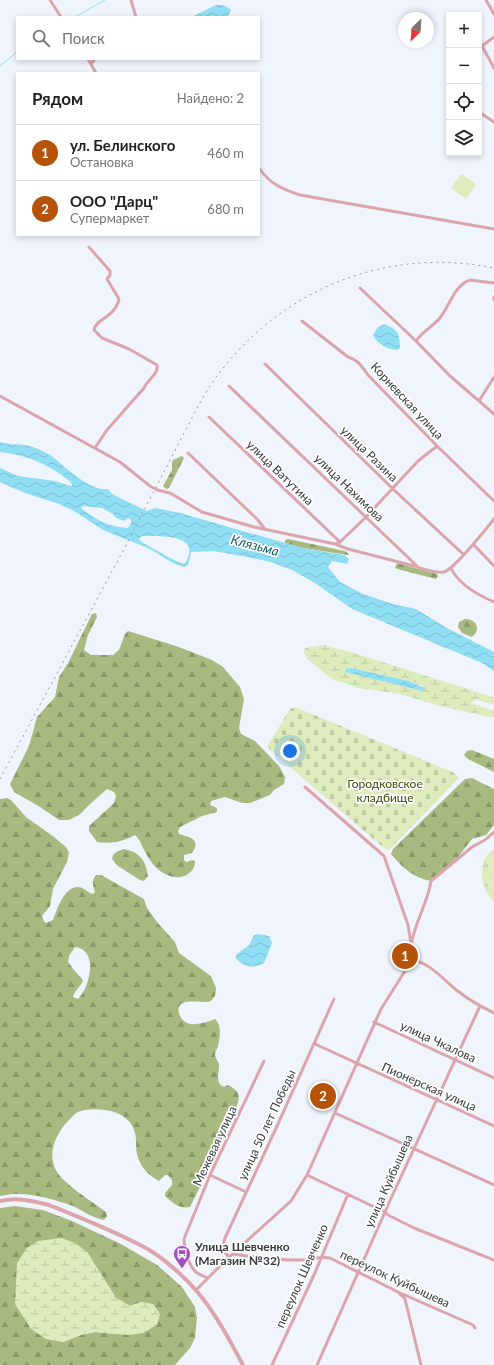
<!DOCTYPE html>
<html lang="ru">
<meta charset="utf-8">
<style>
body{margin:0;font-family:Lato,sans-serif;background:#f6f6f6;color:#202124}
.controls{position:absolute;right:12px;top:12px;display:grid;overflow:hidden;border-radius:0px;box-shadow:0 2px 6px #0003}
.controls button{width:36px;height:36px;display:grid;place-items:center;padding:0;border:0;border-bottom:1px solid #e0e0e0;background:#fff;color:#202124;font:20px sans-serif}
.compass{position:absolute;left:398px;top:12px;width:36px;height:36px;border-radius:50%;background:#fff;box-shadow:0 2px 6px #0003;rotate:205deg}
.you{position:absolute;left:290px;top:751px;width:14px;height:14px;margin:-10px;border:3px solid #fff;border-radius:50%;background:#1a73e8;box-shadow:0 0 0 6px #1a73e833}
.badge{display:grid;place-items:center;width:26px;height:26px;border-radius:50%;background:#b45309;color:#fff;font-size:13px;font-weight:700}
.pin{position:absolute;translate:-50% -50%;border:2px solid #fff;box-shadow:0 1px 4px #0006}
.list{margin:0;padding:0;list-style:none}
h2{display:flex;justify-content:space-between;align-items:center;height:52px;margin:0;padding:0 16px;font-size:17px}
h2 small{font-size:13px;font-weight:400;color:#757577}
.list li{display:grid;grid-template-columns:26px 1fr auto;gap:12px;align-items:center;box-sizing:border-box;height:56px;padding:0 16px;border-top:1px solid #e0e0e0}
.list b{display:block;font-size:15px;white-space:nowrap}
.list p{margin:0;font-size:13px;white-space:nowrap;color:#757577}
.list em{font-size:13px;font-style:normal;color:#757577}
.icon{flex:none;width:22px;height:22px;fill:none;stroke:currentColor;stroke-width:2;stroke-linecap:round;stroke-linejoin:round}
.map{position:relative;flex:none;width:494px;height:1365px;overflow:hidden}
.search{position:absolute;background:#fff;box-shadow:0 2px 6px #0003;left:16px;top:16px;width:244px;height:44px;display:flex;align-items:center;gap:10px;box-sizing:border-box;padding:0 14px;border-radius:0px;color:#757577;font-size:15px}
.panel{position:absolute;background:#fff;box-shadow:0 2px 6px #0003;left:16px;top:72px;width:244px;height:164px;border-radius:0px}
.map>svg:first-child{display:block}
.grass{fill:url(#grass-tufts)}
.forest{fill:url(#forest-firs);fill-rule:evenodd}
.wetland{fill:url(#wetland-marsh);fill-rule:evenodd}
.cemetery{fill:url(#cemetery-stones)}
.park{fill:#ddebbd}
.water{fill:url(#water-waves);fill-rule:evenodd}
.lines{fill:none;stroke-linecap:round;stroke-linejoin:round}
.stream{stroke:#90def4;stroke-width:1}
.minor{stroke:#dba5ab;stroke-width:3}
.tertiary{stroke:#dba5ab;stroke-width:4}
.rail{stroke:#989ca2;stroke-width:1;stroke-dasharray:2 4;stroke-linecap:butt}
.labels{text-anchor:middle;stroke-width:3.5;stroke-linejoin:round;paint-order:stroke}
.street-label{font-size:12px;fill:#37393d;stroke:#fff}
.park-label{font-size:12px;fill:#3a4903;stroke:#fff}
.poi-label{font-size:12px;font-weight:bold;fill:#37393d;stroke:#fff;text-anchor:start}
.water-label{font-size:13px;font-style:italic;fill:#135564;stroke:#fff}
</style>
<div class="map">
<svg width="494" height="1365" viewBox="0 0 494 1365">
<defs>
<pattern id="grass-tufts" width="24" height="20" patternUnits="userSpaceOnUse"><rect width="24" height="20" fill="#ddebbd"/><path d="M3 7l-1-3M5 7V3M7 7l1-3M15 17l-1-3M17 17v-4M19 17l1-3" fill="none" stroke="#becaa3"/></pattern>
<pattern id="forest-firs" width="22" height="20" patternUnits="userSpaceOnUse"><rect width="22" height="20" fill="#a8ba7f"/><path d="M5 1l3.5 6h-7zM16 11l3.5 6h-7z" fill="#8a9869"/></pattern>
<pattern id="wetland-marsh" width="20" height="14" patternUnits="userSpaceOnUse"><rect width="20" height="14" fill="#ddebbd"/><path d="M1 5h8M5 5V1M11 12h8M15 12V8" fill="none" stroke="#becaa3"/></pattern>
<pattern id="cemetery-stones" width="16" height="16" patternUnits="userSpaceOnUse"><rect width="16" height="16" fill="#ddebbd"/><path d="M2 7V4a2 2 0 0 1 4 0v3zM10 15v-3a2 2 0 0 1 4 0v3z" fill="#becaa3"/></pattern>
<pattern id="water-waves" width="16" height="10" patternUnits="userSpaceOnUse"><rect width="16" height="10" fill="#90def4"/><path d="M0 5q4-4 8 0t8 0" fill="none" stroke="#7dbfd2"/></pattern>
</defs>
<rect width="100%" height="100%" fill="#f0f5fd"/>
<path class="grass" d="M494 849V902C480 889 476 860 494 849Z"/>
<path class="forest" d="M182 456 184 458 169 488 166 489 163 486 172 470V463L173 460Z
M288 539 345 551 349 554 348 555 303 548 285 543V540Z
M397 563 437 574 438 576 436 579 397 569 395 568Z
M96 613 97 617 88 635 84 650 91 655H113L119 650 125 634 128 631 179 647 212 660 223 667 240 687 244 699 239 728 241 734 255 741 279 766 285 777 284 784 274 790 270 795 250 803H242L225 797 211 801 210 805 217 808V812L202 816 180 827 178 831 179 834C189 837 202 839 192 853L184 855V860L186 862 192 860 195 861C195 867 193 870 188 874 182 878 176 878 170 876 152 870 146 853 138 838L135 835C123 842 111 844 97 842L89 831V826L114 803 116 796 114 792 107 789 90 804 79 815 69 820H59L40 807 14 792 10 784 29 746 37 717 55 697 59 677 68 663 92 614Z
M465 619C476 619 482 629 472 637L462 633 458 627 459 622Z
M472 750 494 759V772L468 759 464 755 467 751Z
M472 778 494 789V825L486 835 472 839 452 865 431 881C413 878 402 867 391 854L393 849 465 779Z
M7 798 11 800 26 817 54 837 66 847 69 853 67 862 53 889 50 906 42 916 44 921 46 923 53 920C57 909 65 885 79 887 85 888 88 893 93 894L95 892C93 885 91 881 96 875H101L144 899 147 908 157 922 175 942 179 953 211 976 216 988 215 996 211 1001 208 1002C201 1002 193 1001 186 1002 172 1005 180 1022 190 1024 197 1025 208 1022 215 1019 222 1025 220 1037 218 1046 217 1049 215 1052 215 1055 215 1058 218 1061 219 1064 220 1072 214 1083 224 1087L228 1085C242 1092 240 1098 235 1111 233 1116 232 1121 228 1125H221L220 1127 223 1132 221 1143 204 1174 203 1181 190 1207C179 1209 173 1203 165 1196V1193L172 1185V1180L168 1175H165L159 1181C150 1176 143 1170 139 1160 134 1149 138 1139 134 1130 132 1122 122 1114 114 1112 104 1109 88 1108 78 1112 75 1113 72 1117 69 1120 56 1133 46 1154 57 1172 65 1185 93 1202 106 1212L107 1216 104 1220C93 1218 83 1211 73 1206 50 1198 24 1190 0 1196V799ZM75 947C99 950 90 987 78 999L73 997C75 989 81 987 83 980L74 970 68 962 69 956Z
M124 849C140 852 146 861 148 876L144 881 140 880 118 866 112 859C113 852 118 851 124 849Z
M15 1206 43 1210 72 1221 121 1244 157 1265 182 1287 195 1307 197 1318 195 1338 190 1348 175 1365H0V1208ZM87 1252 116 1298 130 1306 142 1302 129 1335 95 1332 81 1335 63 1342Z"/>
<path class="wetland" d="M323 645 354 653 493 697 494 705 476 699 471 703 494 711V718L436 705 400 694 358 688 332 679 307 659 304 652 305 648ZM351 668 409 681 423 686 422 691 345 672 346 669Z
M61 1238 75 1243 87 1252 116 1298 130 1306 142 1302 153 1304 160 1314 157 1325 143 1333 129 1335 95 1332 81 1335 63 1342 46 1339 31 1329 15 1304 17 1263 27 1248 38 1241Z"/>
<path class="cemetery" d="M295 707 455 773 459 778 389 850 385 849 269 749 268 745 290 709Z"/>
<path class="park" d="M461 174 476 184 466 199 451 188Z"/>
<path class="water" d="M216 5C223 5 226 5 231 10L228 17H191Z
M384 324C399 330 399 333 400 348L397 350C387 349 379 345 373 336L377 328Z
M0 442C8 445 16 444 24 445 33 446 46 452 53 457 65 467 91 492 108 489L112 494 147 511 156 508 180 513 303 548 344 555 349 559 347 564 332 561 328 567 340 582 363 594 393 604 416 609 445 627 494 652V671L482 663 352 609 315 583 292 570 271 562 242 556 213 551 191 552 188 565 183 567 173 563 150 549 103 530 74 511 59 504 25 493 0 482V468L18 476 55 481 70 486H72V484C68 479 63 476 57 472 38 460 23 455 0 452ZM83 506 102 508 113 514 116 518 124 521 128 518 131 520V523L128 528C110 527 95 520 81 508ZM142 536C155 536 194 534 189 554 188 558 187 562 183 564L168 557 142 542 139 539Z
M351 668 409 681 425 688 422 691 345 672 346 669Z
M259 934 269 936 272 943 264 963C255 969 242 967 236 958V955L249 945 254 935Z"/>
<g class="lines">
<path class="stream" d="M75 17 105 0
M0 66 17 52"/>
<path class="minor" d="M50 0 61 17
M131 0 136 17
M486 0 494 14
M479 42 482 46 494 68
M482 46 494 37
M88 59 96 73
M91 64 95 59
M479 112 494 122
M259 168C270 184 282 189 300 195L494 229
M89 247 110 271V275L107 279 119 299C115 318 95 319 94 330L102 338 129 349 157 365C159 374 147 380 144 388L107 430 95 448
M360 288 416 341 449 375 494 414
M494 297V300
M302 321 348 357C360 361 361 366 368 375L437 446 494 501
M416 341C422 332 432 327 439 319 449 308 454 285 470 280L494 283
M265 364 393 489 463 554
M229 386 419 568C426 569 437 574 444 572 454 569 486 529 494 519
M0 396 120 462 150 486 157 490 170 493 202 512 254 527 335 544 340 542 366 517 418 461 437 446
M479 401 494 377
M209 417 340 542
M188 453 257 519 265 529
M335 544 348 549 418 567
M473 544 494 566
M451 568C458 584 478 595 494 602
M305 787 384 856 408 925 414 961
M412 941C416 920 428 902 431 881L472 847 485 840 494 832
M414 961C428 961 448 984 459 992 470 1001 482 1007 494 1013
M374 1022 494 1078
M315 1044 494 1126
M335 1113 494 1185
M210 1175 246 1192
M307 1175 385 1212 388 1215 414 1228 494 1260
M233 1254C253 1257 275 1260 296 1260 307 1261 318 1256 330 1258L398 1292 473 1325 475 1328
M229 1257 222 1249 225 1238 278 1124 334 999
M208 1278C203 1276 197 1274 194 1270 188 1263 184 1248 184 1239L210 1175 264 1061
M196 1290 229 1257 291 1201 307 1175 381 1009 410 963 414 961
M399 1293 405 1299 421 1365
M272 1365 314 1275 348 1194
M317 1365 393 1194 480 1006"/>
<path class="tertiary" d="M0 1201C16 1197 33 1201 49 1205 81 1218 114 1231 144 1247 163 1257 186 1278 200 1295 217 1316 230 1341 243 1365"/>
<path class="rail" d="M0 779 123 551 196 410C204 395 213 380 224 367 289 286 391 247 494 268"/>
</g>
<defs>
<symbol id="bus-pin" viewBox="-11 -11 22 30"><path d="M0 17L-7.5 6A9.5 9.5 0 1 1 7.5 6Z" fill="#a14fbf" stroke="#fff"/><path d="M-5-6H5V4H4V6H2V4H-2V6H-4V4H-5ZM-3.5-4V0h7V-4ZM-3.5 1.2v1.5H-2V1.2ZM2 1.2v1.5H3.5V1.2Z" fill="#fff"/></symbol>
</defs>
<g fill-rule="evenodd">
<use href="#bus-pin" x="172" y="1244" width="20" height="27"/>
</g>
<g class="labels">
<g class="street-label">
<text transform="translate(407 401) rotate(47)" y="4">Корневская улица</text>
<text transform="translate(369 454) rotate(44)" y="4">улица Разина</text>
<text transform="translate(280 473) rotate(44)" y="4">улица Ватутина</text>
<text transform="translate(349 488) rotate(44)" y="4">улица Нахимова</text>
<text transform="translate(438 1042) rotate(25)" y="4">улица Чкалова</text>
<text transform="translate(429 1087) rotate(24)" y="4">Пионерская улица</text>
<text transform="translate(267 1125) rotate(-65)" y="4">улица 50 лет Победы</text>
<text transform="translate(215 1146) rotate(-65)" y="4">Межевая улица</text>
<text transform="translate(389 1181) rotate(-66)" y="4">улица Куйбышева</text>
<text transform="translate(302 1276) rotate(-66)" y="4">переулок Шевченко</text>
<text transform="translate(395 1279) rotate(25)" y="4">переулок Куйбышева</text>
</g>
<g class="park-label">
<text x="385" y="788">Городковское<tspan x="385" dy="14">кладбище</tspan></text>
</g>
<g class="poi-label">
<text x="195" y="1251">Улица Шевченко<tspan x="195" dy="14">(Магазин №32)</tspan></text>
</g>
<g class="water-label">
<text transform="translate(255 545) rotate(15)" y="5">Клязьма</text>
</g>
</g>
</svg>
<div class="controls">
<button>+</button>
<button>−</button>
<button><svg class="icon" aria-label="locate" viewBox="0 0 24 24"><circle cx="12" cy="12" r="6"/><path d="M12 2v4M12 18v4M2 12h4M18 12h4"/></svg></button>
<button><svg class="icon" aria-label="layers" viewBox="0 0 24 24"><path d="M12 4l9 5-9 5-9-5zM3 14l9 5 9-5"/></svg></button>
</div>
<svg class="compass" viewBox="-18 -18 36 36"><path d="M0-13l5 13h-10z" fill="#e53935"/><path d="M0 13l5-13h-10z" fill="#757577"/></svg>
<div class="you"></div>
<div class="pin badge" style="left:405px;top:956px">1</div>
<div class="pin badge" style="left:323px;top:1096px">2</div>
<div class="search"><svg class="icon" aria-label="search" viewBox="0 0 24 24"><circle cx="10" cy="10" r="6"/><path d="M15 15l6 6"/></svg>Поиск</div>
<section class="panel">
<h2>Рядом<small>Найдено: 2</small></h2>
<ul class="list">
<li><span class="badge">1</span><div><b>ул. Белинского</b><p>Остановка</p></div><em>460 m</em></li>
<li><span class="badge">2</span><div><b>ООО &quot;Дарц&quot;</b><p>Супермаркет</p></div><em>680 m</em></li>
</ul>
</section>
</div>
